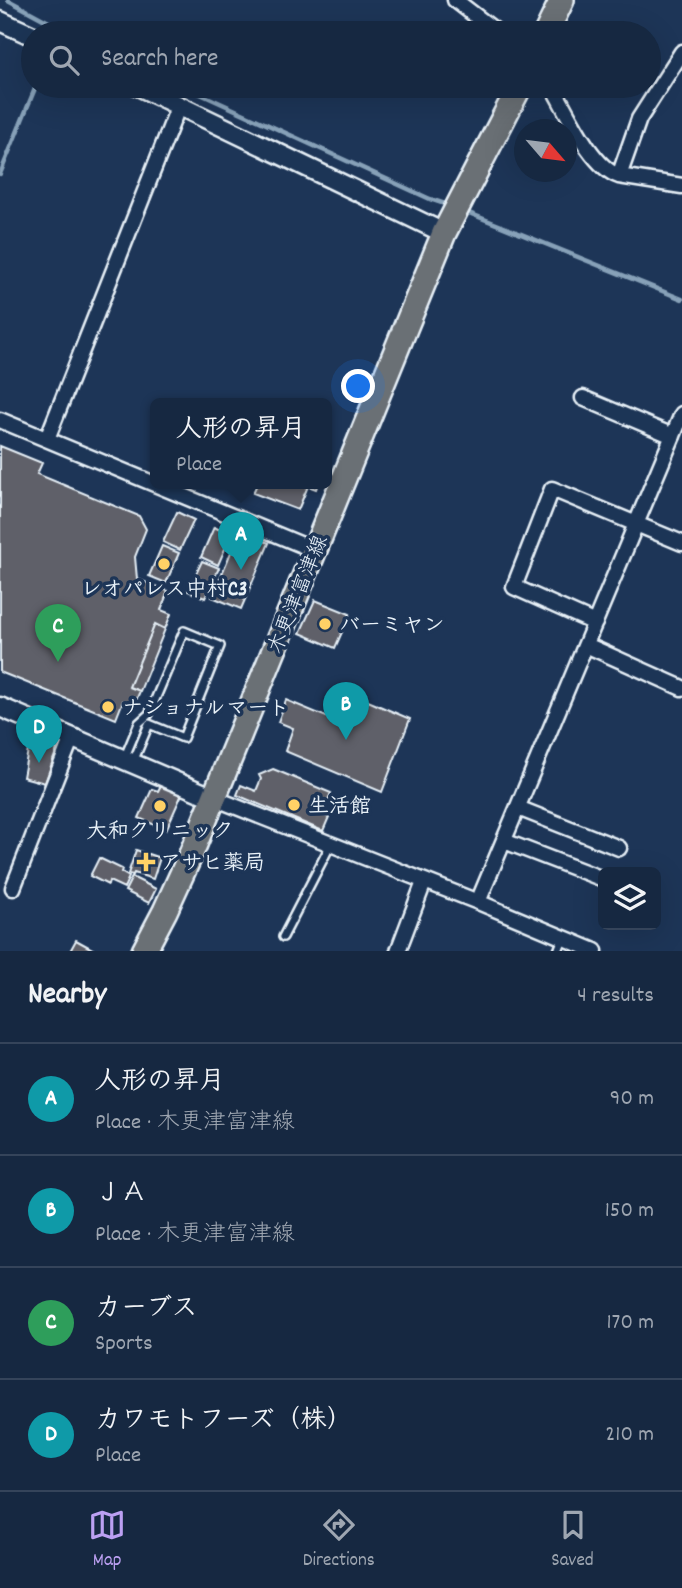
<!DOCTYPE html>
<meta charset="utf-8">
<style>
body{margin:0;font-family:Dekko,"Klee One",sans-serif;background:#1f3048;color:#f1f3f6}
.controls{position:absolute;right:21px;bottom:21px;display:grid;overflow:hidden;border-radius:10px;box-shadow:0 7px 28px #0002}
.controls button{width:63px;height:63px;display:grid;place-items:center;padding:0;border:0;border-bottom:2px solid #35445a;background:#162841;color:#f1f3f6;font:35px sans-serif}
.compass{position:absolute;left:514px;top:119px;width:63px;height:63px;border-radius:50%;background:#162841;box-shadow:0 7px 28px #0002;rotate:118deg}
.you{position:absolute;left:359px;top:387px;width:24px;height:24px;margin:-18px;border:5px solid #fff;border-radius:50%;background:#1a73e8;box-shadow:0 0 0 10px #1a73e833}
.badge{display:grid;place-items:center;width:46px;height:46px;border-radius:50%;background:#bca0f2;color:#fff;font-size:23px;font-weight:700}
.pin{position:absolute;translate:-50% -58px;filter:drop-shadow(0 2px 4px #0008)}
.pin::after{content:'';position:absolute;top:37px;width:24px;height:21px;background:inherit;clip-path:polygon(0 0,100% 0,50% 100%)}
.popup{position:absolute;left:150px;top:398px;width:182px;height:91px;box-sizing:border-box;display:grid;place-content:center;border-radius:10px;background:#162841;filter:drop-shadow(0 2px 5px #0005);font-size:23px;white-space:nowrap;color:#9ea6b1}
.popup b{font-size:26px;color:#f1f3f6}
.popup::after{content:'';position:absolute;left:50%;top:100%;margin-left:-14px;border:14px solid transparent;border-top-color:#162841}
.list{margin:0;padding:0;list-style:none}
h2{display:flex;justify-content:space-between;align-items:center;height:91px;margin:0;padding:0 28px;font-size:30px}
h2 small{font-size:23px;font-weight:400;color:#9ea6b1}
.list li{display:grid;grid-template-columns:46px 1fr auto;gap:21px;align-items:center;box-sizing:border-box;height:112px;padding:0 28px;border-top:2px solid #35445a}
.list b{display:block;font-size:26px;white-space:nowrap}
.list p{margin:0;font-size:23px;white-space:nowrap;color:#9ea6b1}
.list em{font-size:23px;font-style:normal;color:#9ea6b1}
.icon{flex:none;width:38px;height:38px;fill:none;stroke:currentColor;stroke-width:2;stroke-linecap:round;stroke-linejoin:round}
.map{position:relative;flex:none;width:682px;height:951px;overflow:hidden}
.search{position:absolute;background:#162841;box-shadow:0 7px 28px #0002;left:21px;right:21px;top:21px;height:77px;display:flex;align-items:center;gap:18px;box-sizing:border-box;padding:0 24px;border-radius:38px;color:#9ea6b1;font-size:26px}
.sheet{height:539px;background:#162841}
nav{display:flex;justify-content:space-around;align-items:center;box-sizing:border-box;height:98px;border-top:2px solid #35445a;background:#162841;font-size:19px;color:#9ea6b1}
nav a{display:grid;justify-items:center;gap:4px}
nav .on{color:#bca0f2}
.map>svg:first-child{display:block}
.lines{fill:none;stroke-linecap:round;stroke-linejoin:round}
.stream{stroke:#87a1b8;stroke-width:4.5}
.building{fill:#5f6069;stroke:#e8f1f8;stroke-width:2}
.service-casing{stroke:#e8f1f8;stroke-width:12}
.minor-casing{stroke:#e8f1f8;stroke-width:19}
.tertiary-casing{stroke:#e8f1f8;stroke-width:23}
.primary-casing{stroke:#e8f1f8;stroke-width:28}
.service{stroke:#1d3557;stroke-width:7}
.minor{stroke:#1d3557;stroke-width:14}
.tertiary{stroke:#1d3557;stroke-width:18}
.primary{stroke:#6b6f75;stroke-width:23}
.poi-dot{fill:#ffd166;stroke:#1d3557;stroke-width:2.5}
.labels{text-anchor:middle;stroke-width:7;stroke-linejoin:round;paint-order:stroke}
.poi-label{font-size:21px;font-weight:bold;fill:#e8f1f8;stroke:#1d3557;text-anchor:start}
.street-label{font-size:21px;fill:#e8f1f8;stroke:#1d3557}
</style>
<div class="map">
<svg width="682" height="951" viewBox="0 0 682 951">
<rect width="100%" height="100%" fill="#1d3557"/>
<filter id="ink" filterUnits="userSpaceOnUse"><feTurbulence type="fractalNoise" baseFrequency=".0143" numOctaves="2"/><feDisplacementMap in="SourceGraphic" scale="14" xChannelSelector="R" yChannelSelector="G"/><feConvolveMatrix kernelMatrix="1 2 1 2 8 2 1 2 1" color-interpolation-filters="sRGB"/></filter>
<g filter="url(#ink)">
<g class="lines">
<path class="stream" d="M8 0 69 33
M183 86 430 199 445 204
M0 174 36 86
M464 211 682 299"/>
</g>
<path class="building" d="M0 446 42 463 37 474 139 516 146 529 135 557 137 579 168 591 161 610 171 614 165 629 155 624 129 687 140 691 134 705 123 701 116 719 0 672Z
M257 484H318L316 489 308 486 298 510 253 493Z
M177 512 194 520 180 550 163 542Z
M214 527 231 535 218 565 201 557Z
M240 531 269 543 241 609 212 597Z
M162 546 179 553 166 583 149 576Z
M202 561 219 568 205 598 188 591Z
M315 600 350 614 335 648 300 633Z
M155 624 165 629 140 691 129 687Z
M347 692 410 719 382 792 285 751 293 728 278 722 286 700 336 721Z
M30 739 57 749 45 783 23 777Z
M273 769 331 793 322 815 329 817 323 831 237 795 241 785 256 791 261 779 259 775Z
M161 785 182 794 166 830 139 818 152 789 158 791Z
M136 850 160 858 153 879 134 873 133 875 128 874Z
M99 858 122 869 121 872 129 877 124 888 109 881 108 885 90 876Z
M132 877 156 889 149 903 125 891Z
M76 940 96 951H70Z"/>
<g class="lines">
<defs>
<path id="service" d="M124 759 139 723 149 714 184 631 220 646 183 738 149 724 133 762
M283 937 331 844
M558 951 563 938"/>
<path id="minor" d="M455 0 498 33
M552 86C567 111 591 167 619 176L682 186
M619 176 639 119 682 52
M583 398 673 436
M0 420 314 550
M47 439 179 105
M595 623 514 587 552 489 682 543
M586 645 682 688
M214 798 478 902 595 951
M518 808 619 848
M504 841 603 879
M13 888 72 737
M478 902 682 414
M398 951 424 882"/>
<path id="tertiary" d="M0 21 33 36
M138 86 444 233
M0 707 214 798"/>
<path id="primary" d="M546 33 562 0
M144 951 165 911 191 854 444 233 520 86"/>
</defs>
<use href="#service" class="service-casing"/>
<use href="#minor" class="minor-casing"/>
<use href="#tertiary" class="tertiary-casing"/>
<use href="#primary" class="primary-casing"/>
<use href="#service" class="service"/>
<use href="#minor" class="minor"/>
<use href="#tertiary" class="tertiary"/>
<use href="#primary" class="primary"/>
</g>
</g>
<g class="poi-dot">
<circle cx="164" cy="564" r="7"/>
<circle cx="325" cy="624" r="7"/>
<circle cx="108" cy="707" r="7"/>
<circle cx="294" cy="805" r="7"/>
<circle cx="160" cy="806" r="7"/>
<path d="M142.5 851.5h7v7h7v7h-7v7h-7v-7h-7v-7h7z"/>
</g>
<g class="labels">
<g class="poi-label">
<text x="164" y="595" text-anchor="middle">レオパレス中村C3</text>
<text x="339" y="631">バーミヤン</text>
<text x="122" y="714">ナショナルマート</text>
<text x="308" y="812">生活館</text>
<text x="160" y="837" text-anchor="middle">大和クリニック</text>
<text x="160" y="869">アサヒ薬局</text>
</g>
<g class="street-label">
<text transform="translate(297 594) rotate(-68)" y="7">木更津富津線</text>
</g>
</g>
</svg>
<div class="controls">
<button><svg class="icon" aria-label="layers" viewBox="0 0 24 24"><path d="M12 4l9 5-9 5-9-5zM3 14l9 5 9-5"/></svg></button>
</div>
<svg class="compass" viewBox="-18 -18 36 36"><path d="M0-13l5 13h-10z" fill="#e53935"/><path d="M0 13l5-13h-10z" fill="#9ea6b1"/></svg>
<div class="you"></div>
<div class="pin badge" style="left:241px;top:570px;background:#0f9aa8">A</div>
<div class="popup"><b>人形の昇月</b>Place</div>
<div class="pin badge" style="left:346px;top:740px;background:#0f9aa8">B</div>
<div class="pin badge" style="left:58px;top:662px;background:#2e9e5b">C</div>
<div class="pin badge" style="left:39px;top:763px;background:#0f9aa8">D</div>
<div class="search"><svg class="icon" aria-label="search" viewBox="0 0 24 24"><circle cx="10" cy="10" r="6"/><path d="M15 15l6 6"/></svg>Search here</div>
</div>
<section class="sheet">
<h2>Nearby<small>4 results</small></h2>
<ul class="list">
<li><span class="badge" style="background:#0f9aa8">A</span><div><b>人形の昇月</b><p>Place · 木更津富津線</p></div><em>90 m</em></li>
<li><span class="badge" style="background:#0f9aa8">B</span><div><b>ＪＡ</b><p>Place · 木更津富津線</p></div><em>150 m</em></li>
<li><span class="badge" style="background:#2e9e5b">C</span><div><b>カーブス</b><p>Sports</p></div><em>170 m</em></li>
<li><span class="badge" style="background:#0f9aa8">D</span><div><b>カワモトフーズ（株）</b><p>Place</p></div><em>210 m</em></li>
</ul>
</section>
<nav>
<a class="on"><svg class="icon" aria-label="map" viewBox="0 0 24 24"><path d="M3 6l6-2 6 2 6-2v14l-6 2-6-2-6 2zM9 4v14M15 6v14"/></svg>Map</a>
<a><svg class="icon" aria-label="directions" viewBox="0 0 24 24"><path d="M12 3l9 9-9 9-9-9zM9 14v-3h6M13 9l2 2-2 2"/></svg>Directions</a>
<a><svg class="icon" aria-label="saved" viewBox="0 0 24 24"><path d="M7 4h10v16l-5-4-5 4z"/></svg>Saved</a>
</nav>
